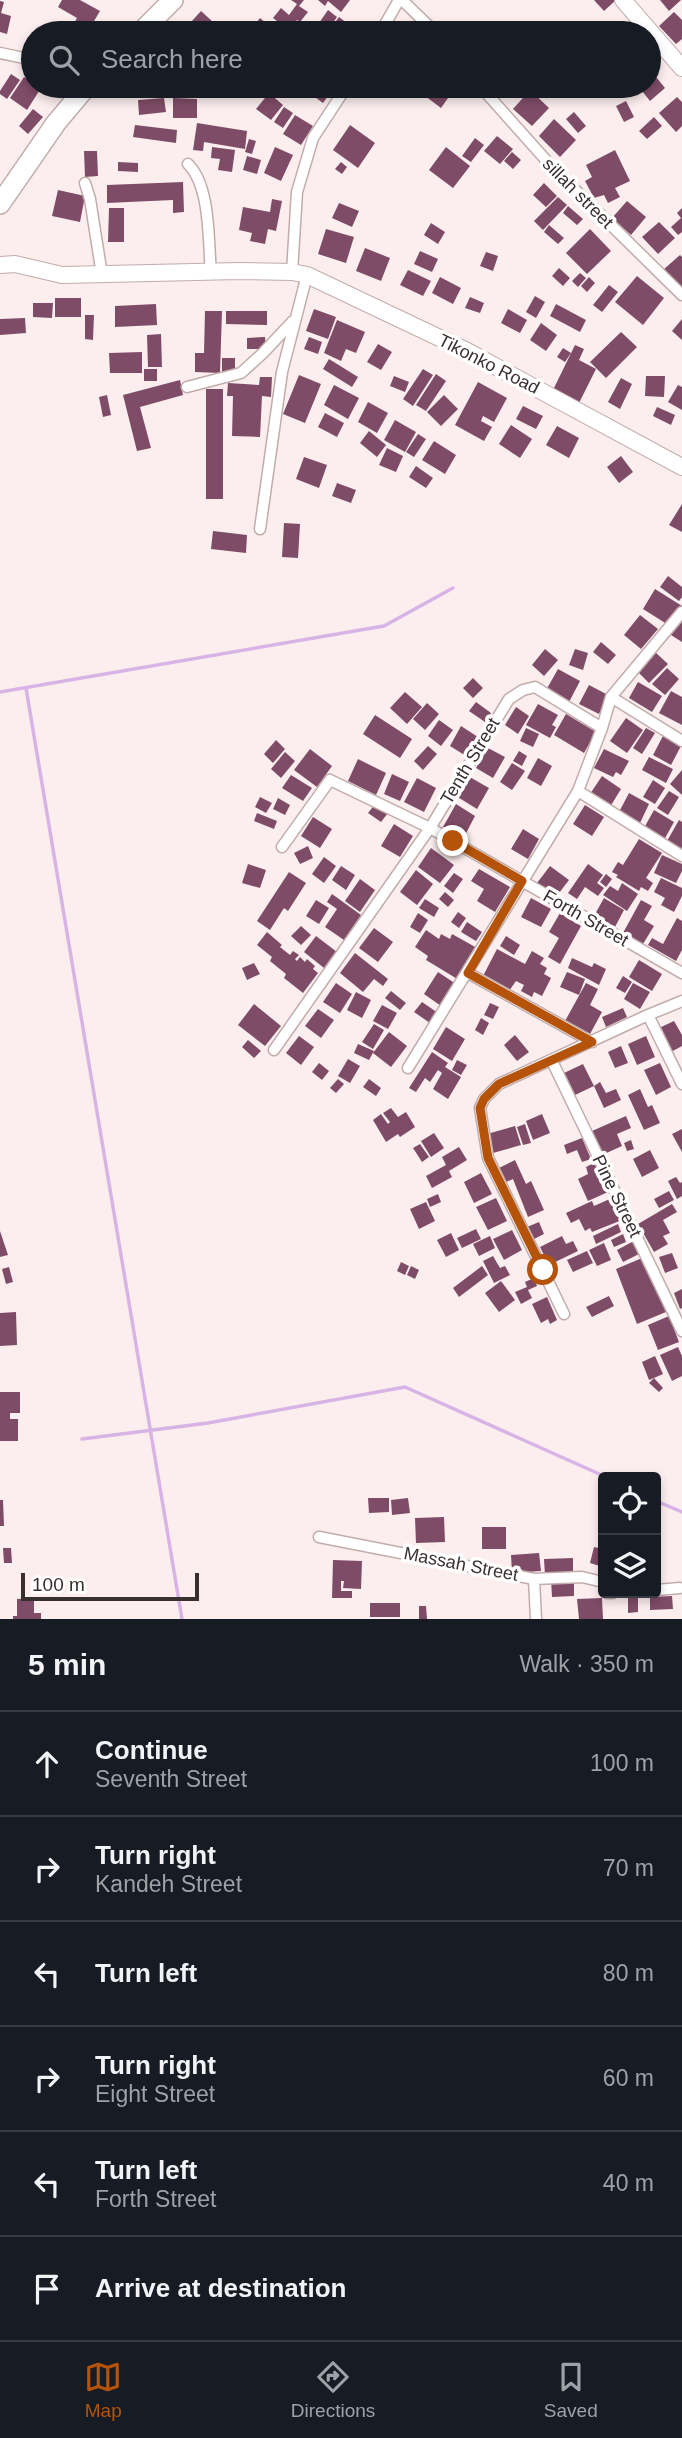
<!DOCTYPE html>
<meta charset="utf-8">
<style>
body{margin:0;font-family:Helvetica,sans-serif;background:#20242c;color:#f1f3f6}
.controls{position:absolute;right:21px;bottom:21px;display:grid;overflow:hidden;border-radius:7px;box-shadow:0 4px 10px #0003}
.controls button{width:63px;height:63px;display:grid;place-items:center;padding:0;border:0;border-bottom:2px solid #363941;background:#171b24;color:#f1f3f6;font:35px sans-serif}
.scale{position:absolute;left:21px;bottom:18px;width:178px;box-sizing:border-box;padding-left:7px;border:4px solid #382f2f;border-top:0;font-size:19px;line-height:24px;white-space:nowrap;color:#382f2f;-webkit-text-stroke:5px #fff;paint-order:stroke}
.stop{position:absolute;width:21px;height:21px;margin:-16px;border:5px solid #b45309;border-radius:50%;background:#fff}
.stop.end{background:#b45309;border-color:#fff;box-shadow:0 2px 7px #0008}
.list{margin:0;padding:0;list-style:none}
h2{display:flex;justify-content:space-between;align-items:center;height:91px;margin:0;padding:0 28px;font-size:30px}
h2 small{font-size:23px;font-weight:400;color:#9ea1a6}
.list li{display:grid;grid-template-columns:46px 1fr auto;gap:21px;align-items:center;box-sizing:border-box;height:105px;padding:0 28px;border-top:2px solid #363941}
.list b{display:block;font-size:26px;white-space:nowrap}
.list p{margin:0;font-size:23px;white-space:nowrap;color:#9ea1a6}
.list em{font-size:23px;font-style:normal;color:#9ea1a6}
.icon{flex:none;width:38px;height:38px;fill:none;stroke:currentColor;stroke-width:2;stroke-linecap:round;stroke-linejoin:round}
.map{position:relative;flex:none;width:682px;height:1619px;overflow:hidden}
.search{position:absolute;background:#171b24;box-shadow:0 4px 10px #0003;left:21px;right:21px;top:21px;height:77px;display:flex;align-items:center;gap:18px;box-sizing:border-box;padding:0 24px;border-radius:38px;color:#9ea1a6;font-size:26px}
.sheet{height:721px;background:#171b24}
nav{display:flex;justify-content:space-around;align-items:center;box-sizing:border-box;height:98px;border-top:2px solid #363941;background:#171b24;font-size:19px;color:#9ea1a6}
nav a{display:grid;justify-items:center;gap:4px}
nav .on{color:#b45309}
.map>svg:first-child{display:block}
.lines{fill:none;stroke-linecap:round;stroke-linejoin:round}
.stream{stroke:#d8b4e6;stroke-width:3.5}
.building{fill:#7f4c67}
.street-casing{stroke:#c2acac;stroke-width:13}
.secondary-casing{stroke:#c2acac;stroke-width:18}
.highway-casing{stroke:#c2acac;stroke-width:22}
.street{stroke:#fff;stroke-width:10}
.secondary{stroke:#fff;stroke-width:16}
.highway{stroke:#fff;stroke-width:19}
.route{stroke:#b45309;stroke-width:9}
.labels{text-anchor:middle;stroke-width:7;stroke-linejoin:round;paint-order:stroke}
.street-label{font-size:18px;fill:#382f2f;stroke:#fff}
</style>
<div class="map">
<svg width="682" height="1619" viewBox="0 0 682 1619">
<rect width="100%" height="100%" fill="#fceeee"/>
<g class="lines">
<path class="stream" d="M26 688 182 1619
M0 692 384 626 453 588
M82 1439 208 1423 405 1387 606 1477
M656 1501 682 1512"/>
</g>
<path class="building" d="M62 0H80L100 11 87 33 73 25 77 18 58 7Z
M291 0H304L299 6 308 12 300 22 297 20 289 30 273 18 281 8 289 15 297 4Z
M318 0H350L341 12 328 1 325 6Z
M594 0H616L604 11Z
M660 0H681L669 11Z
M0 1 4 2 1 13 11 16 7 34 0 32Z
M328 10 337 17 326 33H312Z
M201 11 225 33H181Z
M674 12 682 20V39L676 44 659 26Z
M339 17 352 27 347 33 333 25Z
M260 18 273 29 276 25 283 30 280 33H248Z
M608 21 618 33H593Z
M652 72 665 88 650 101 638 86H649V75Z
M11 74 20 80 7 99 0 94V91Z
M24 77 33 83V86L41 88 27 110 10 98Z
M138 86 146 88 137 96 132 91Z
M300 86H335L323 103Z
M426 86H446L453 91 441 108 421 93Z
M530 90 549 108 532 126 513 109Z
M269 93 283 105 271 120 256 109Z
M677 97 682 102V126L676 132 659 113Z
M164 98 166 112 139 115 138 100Z
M173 98 197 99V118H173Z
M626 101 634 117 624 122 616 106Z
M284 107 293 113 283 128 274 122Z
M33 109 43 117 28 134 19 126Z
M574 112 586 126 578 133 566 119Z
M295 115 313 126 301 145 283 134Z
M654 117 662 126 647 139 639 131Z
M554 119 576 140 560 157 539 136Z
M197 123 247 131 245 149 204 142 203 151 193 150Z
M135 125 177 130 176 143 133 137Z
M350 125 375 143 358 168 333 150Z
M497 136 513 149 500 164 484 151Z
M475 138 484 145 471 162 462 156Z
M249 139 256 141 252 154 245 152Z
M212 147 235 150 232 172 218 170 220 159 211 158Z
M275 147 293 155 281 181 264 173Z
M446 147 470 166 453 188 429 170Z
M615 150 630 181 615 188 620 197 608 203 604 195 594 198 585 181 592 177 586 165Z
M84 151H97L98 176 85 177Z
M512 152 521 160 513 169 504 161Z
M247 156 261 160 257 174 243 170Z
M118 162 138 163V172L118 171Z
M341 162 347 167 342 174 335 169Z
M183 182 184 212 173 213V200L107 203V185Z
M544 183 557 196 546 207 533 195Z
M58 190 85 196 80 222 52 216Z
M558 197 567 205 543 230 534 221Z
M272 199 282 201 276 231 268 229 265 244 250 241 252 233 239 230 243 207 270 212Z
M627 201 646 217 631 235 612 218Z
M339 203 359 211 352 227 332 218Z
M568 206 583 219 577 225 563 213Z
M109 208H124V242H108Z
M682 208V232L678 235 671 227 681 218 677 213Z
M659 222 675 238 658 254 642 237Z
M431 223 445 232 438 244 424 235Z
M549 225 564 238 558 244 544 232Z
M326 229 354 237 346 263 318 254Z
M590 229 611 251 587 274 566 253Z
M365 248 390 258 381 281 356 271Z
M420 251 438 259 432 272 414 264Z
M486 252 498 256 493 271 480 266Z
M680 255 682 257V291L663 270Z
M559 268 570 278 563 286 552 276Z
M408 270 431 281 423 296 400 285Z
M580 273 586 278 578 287 572 281Z
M637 276 664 298 643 325 615 302Z
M440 277 461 288 453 304 432 293Z
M589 277 595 283 587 292 581 286Z
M609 285 618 292 602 312 593 305Z
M535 296 545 302 536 318 526 312Z
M470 297 484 303 480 313 465 308Z
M55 298H81V317H55Z
M33 303H53L52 318 33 317Z
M156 304 157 325 115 327V306Z
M556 304 586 320 580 332 550 316Z
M314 309 336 317 328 339 306 331Z
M508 309 527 320 520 333 501 323Z
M205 311H222L220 373 195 372V353H204Z
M226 311H267V325L226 324Z
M85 315H94L93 340 85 339Z
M25 318 26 333 0 335V319Z
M682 319V340L672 331Z
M337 320 365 332 356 353 346 349 341 361 324 353Z
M541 323 557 335 546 351 530 340Z
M621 332 637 347 606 378 590 362Z
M161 334 162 367H148L147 335Z
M265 337 266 349H247V338Z
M309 337 322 342 318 354 304 349Z
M378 344 392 352 381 370 367 362Z
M575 345 584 349 579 360 596 369 579 403 553 390Z
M563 348 571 353 565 362 557 357Z
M142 352V373H110L109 353Z
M222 358H235V373H222Z
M329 359 358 377 352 387 323 369Z
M144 369H157V381H144Z
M423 369 433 375 413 406 403 399Z
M436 374 446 381 426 411 416 405Z
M299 375 321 384 305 423 283 414Z
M394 376 409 382 405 392 390 386Z
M646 376H665L664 397 645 396Z
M260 377H272L271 397 262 396 260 437 232 436 233 396H227L228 383 259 385Z
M621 378 632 384 620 409 608 402Z
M180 380 183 395 140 407 151 448 137 451 123 395Z
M478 382 507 398 494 422 483 416 481 421 492 427 484 441 455 425Z
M334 385 359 398 348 419 324 405Z
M678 385 682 387V410L668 402Z
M206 389H223V499H206Z
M107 395 111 415 103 417 99 397Z
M444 395 458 409 441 426 427 412Z
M368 402 388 413 377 433 358 422Z
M523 406 543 416 536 429 516 419Z
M657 407 675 415 671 425 653 416Z
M325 413 344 423 337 437 318 427Z
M395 420 416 432 405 452 384 440Z
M511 425 532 439 520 458 499 444Z
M557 426 579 438 569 458 546 445Z
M369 431 386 445 377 457 360 443Z
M418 434 426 439 414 457 406 452Z
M434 441 456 455 445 474 422 460Z
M387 448 403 456 396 472 379 465Z
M621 456 633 472 619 483 607 467Z
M304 457 327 465 319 488 296 479Z
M416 466 433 478 426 488 409 477Z
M337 483 356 490 351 503 332 496Z
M682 504V532L669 525Z
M284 523 300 524 298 558 282 557Z
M213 531 247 535 246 553 211 549Z
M668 576 682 587V597L679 601 660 587Z
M655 589 682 606 670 626 643 609Z
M640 615 658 629 641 649 624 635Z
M682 616V642L671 635Z
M601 642 616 655 608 664 593 652Z
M545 649 558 660 544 676 532 665Z
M575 649 588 653 583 670 569 665Z
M654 651 668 664 649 683 636 670Z
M667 668 679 679 665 695 652 684Z
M558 669 580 681 568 704 545 692Z
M473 678 483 688 473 698 463 688Z
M638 682 662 696 652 712 629 698Z
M589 685 608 695 599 714 579 704Z
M671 691 682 697V725L659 713Z
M405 692 422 707 407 724 390 708Z
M476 702 491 713 485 722 469 711Z
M427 703 439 714 425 730 413 719Z
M538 704 558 715 552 725 556 727 550 738 526 725Z
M516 707 529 716 518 734 505 725Z
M566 714 596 732 584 753 554 735Z
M375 715 412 739 400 758 363 734Z
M626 718 643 730 627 753 610 741Z
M439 720 453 730 441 746 428 736Z
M461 726 478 737 466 756 450 746Z
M526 728 539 734 533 747 520 741Z
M646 728 655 733 642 754 633 748Z
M664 734 682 744 671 765 653 755Z
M276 740 285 749 273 763 264 754Z
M428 746 437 754 423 770 414 761Z
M488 748 505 757 493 778 476 768Z
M310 749 332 766 317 787 294 770Z
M604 749 629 761 621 775 616 772 613 777 594 768Z
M519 751 527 756 522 766 513 761Z
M285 752 295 761 281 778 271 769Z
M649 757 673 769 666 783 642 770Z
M538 758 552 766 541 786 527 778Z
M358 759 386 773 376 795 348 781Z
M512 763 525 771 512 790 500 782Z
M682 770V795L670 784Z
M392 774 409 782 400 801 384 794Z
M291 775 312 788 303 801 282 788Z
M468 776 489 788 477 809 456 796Z
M602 776 621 789 610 807 590 794Z
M417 778 436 788 424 812 404 802Z
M653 780 665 788 655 804 643 797Z
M669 791 679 797 668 815 657 808Z
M629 793 649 804 640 823 619 812Z
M260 797 272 803 266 813 255 807Z
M278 798 290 805 285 815 273 809Z
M376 803 388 813 381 822 368 813Z
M456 804 475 816 463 839 443 827Z
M585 805 604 817 592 836 573 824Z
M654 810 674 822 664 840 644 828Z
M257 813 277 821 274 829 254 821Z
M313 817 332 829 320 848 301 836Z
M679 820 682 822V850L667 841Z
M394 824 413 836 400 857 381 846Z
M523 829 539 839 528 859 511 849Z
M639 839 662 853 646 878 653 883 648 891 641 887 639 891 616 877 618 875 612 872 618 862 623 865Z
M308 846 313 858 300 864 294 853Z
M431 848 454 865 440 883 418 867Z
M662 855 682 864V871L676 883 654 873Z
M324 857 336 866 324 883 312 874Z
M248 864 266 870 260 888 242 883Z
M588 864 603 875 597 883 604 888 598 896 585 887 577 899 568 893Z
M341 866 355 875 346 890 332 880Z
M550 866 569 880 556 897 537 883Z
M479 869 510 887 495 912 477 901 484 889 471 881Z
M416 870 433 884 417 905 400 892Z
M289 872 306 883 288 911 284 908 270 930 257 921Z
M454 873 463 879 453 893 444 886Z
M606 874 612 879 606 887 600 882Z
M661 878 682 888V896L674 912 661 905 665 898 654 892Z
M360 879 375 890 360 912 345 901Z
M622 883 638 894 627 911 603 895 610 886 618 891Z
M445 892 454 900 448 907 439 899Z
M332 894 361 915 344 940 325 927 337 909 327 902Z
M531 898 551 909 541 927 521 917Z
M604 898 624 910 615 927 594 916Z
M425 899 439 908 434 917 419 908Z
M316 900 329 908 319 924 306 916Z
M641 900 652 906 644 920 654 926 643 944 623 933Z
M458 912 466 918 459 928 451 922Z
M418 913 428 920 420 933 410 927Z
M560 913 581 926 560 964 548 957 559 938 549 932Z
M677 918 682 921V950L676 961 648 945 652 938 663 944Z
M467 922 482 932 476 941 461 932Z
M301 926 311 935 301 945 291 936Z
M374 928 393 942 378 962 359 948Z
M426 930 439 939 441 934 450 939 452 934 477 948 459 980 426 960 428 956 415 947Z
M267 932 282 945 280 947 290 955 293 951 299 955 295 959 297 961 300 957 305 962 307 959 315 966 313 969 318 973 303 993 284 978 286 974 270 961 272 957 257 945Z
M316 936 337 952 324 968 304 952Z
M506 936 520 945 514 955 500 946Z
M497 949 525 964 532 951 544 958 540 964 547 968 544 974 551 978 542 996 534 992 532 997 521 991 524 985 516 981 509 991 483 976Z
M355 953 388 979 383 986 374 979 363 992 340 973Z
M572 958 592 967 594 963 606 969 599 985 568 968Z
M639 960 662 974 652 991 629 977Z
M254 963 260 974 247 980 242 968Z
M438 972 456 984 441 1006 424 994Z
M567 972 585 979 579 995 560 987Z
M623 976 632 982 625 993 616 988Z
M336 983 352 994 340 1013 323 1002Z
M586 983 598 989 590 1005 602 1012 590 1034 565 1021Z
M633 983 650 992 640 1009 624 999Z
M391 991 406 1003 400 1010 385 998Z
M356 992 371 1000 362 1018 347 1010Z
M422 1002 438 1013 430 1023 414 1012Z
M490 1003 499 1007 493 1019 484 1015Z
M254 1004 281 1026 265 1046 238 1025Z
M382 1005 397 1013 388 1029 373 1021Z
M623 1008 627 1017 606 1027 602 1017Z
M318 1009 334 1020 321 1038 305 1026Z
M481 1018 489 1023 483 1035 475 1030Z
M674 1021 682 1035V1046L671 1052 659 1028Z
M374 1024 384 1030 373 1049 362 1042Z
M446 1027 465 1039 452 1061 433 1049Z
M389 1032 407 1046 391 1067 373 1053Z
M515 1035 529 1052 517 1061 504 1045Z
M299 1036 314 1047 301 1065 286 1053Z
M646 1036 655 1057 637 1065 628 1044Z
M248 1040 261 1051 254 1058 242 1047Z
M358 1044 374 1051 369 1060 354 1053Z
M621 1046 628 1063 615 1068 608 1052Z
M432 1052 448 1063 445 1067 461 1077 448 1099 433 1089 442 1073 438 1070 430 1082 425 1078 416 1092 409 1088Z
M348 1059 360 1066 350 1083 338 1076Z
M457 1060 467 1065 461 1075 452 1070Z
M319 1063 329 1071 322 1080 312 1072Z
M660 1063 671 1087 656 1095 644 1070Z
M583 1064 594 1086 575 1095 564 1073Z
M338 1079 344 1084 336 1093 330 1088Z
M369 1079 381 1088 376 1096 363 1087Z
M600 1082 606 1093 616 1089 621 1100 604 1108 594 1086Z
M640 1089 648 1107 652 1105 660 1123 644 1130 628 1095Z
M391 1108 398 1117 406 1112 415 1127 400 1137 398 1134 386 1142 373 1120 381 1114 388 1124 390 1122 383 1113Z
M542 1114 550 1133 533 1140 526 1121Z
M626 1116 631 1128 617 1134 622 1146 602 1155 592 1131Z
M525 1124 531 1143 523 1145 517 1127Z
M515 1126 521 1145 493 1153 487 1134Z
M682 1129V1152L672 1134Z
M434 1133 444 1148 431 1157 421 1141Z
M582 1138 591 1159 582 1162 577 1150 567 1154 564 1145Z
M631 1140 634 1149 627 1151 624 1143Z
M420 1144 429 1157 422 1162 413 1148Z
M459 1147 467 1160 449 1171 452 1177 432 1188 426 1176 446 1165 442 1157Z
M650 1150 659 1168 642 1177 633 1159Z
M515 1160 526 1184 531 1181 544 1210 528 1217 513 1179 506 1182 499 1168Z
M594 1163 608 1192 588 1201 578 1179 588 1174 586 1167Z
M481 1173 492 1194 474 1203 464 1182Z
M676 1177 680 1183 682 1182V1196L677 1199 668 1181Z
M669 1191 674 1200 659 1208 654 1199Z
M438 1194 441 1202 430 1207 427 1199Z
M496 1198 507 1221 488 1230 476 1207Z
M612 1198 622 1220 592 1232 590 1228 585 1231 579 1219 571 1223 566 1213 592 1201 594 1206Z
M426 1202 435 1221 419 1229 410 1209Z
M672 1204 677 1212 663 1220 670 1233 663 1236 668 1244 654 1252 638 1224Z
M539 1222 544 1234 532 1240 527 1227Z
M618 1224 621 1232 596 1244 593 1236Z
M476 1229 481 1239 462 1248 457 1238Z
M512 1230 522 1250 504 1260 493 1239Z
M0 1231 8 1255 0 1257Z
M451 1233 459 1250 446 1257 437 1240Z
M623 1234 626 1242 614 1247 611 1240Z
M490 1236 495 1248 479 1256 473 1244Z
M562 1236 566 1244 573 1241 578 1251 549 1265 540 1247Z
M632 1242 639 1254 623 1262 617 1250Z
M604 1243 611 1260 597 1266 589 1250Z
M587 1251 593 1263 573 1272 567 1260Z
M672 1253 678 1268 665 1273 659 1257Z
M493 1256 500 1268 505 1266 510 1275 494 1283 483 1261Z
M642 1258 666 1312 637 1324 616 1269Z
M401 1262 409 1266 405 1275 397 1271Z
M411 1266 419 1270 415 1279 407 1275Z
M482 1266 488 1275 459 1297 453 1288Z
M9 1267 13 1282 6 1284 2 1269Z
M534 1278 537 1286 528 1290 532 1298 521 1304 515 1292 527 1287 525 1282Z
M501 1281 515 1300 499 1312 485 1293Z
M682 1289V1308L680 1309 674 1293Z
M609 1296 614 1306 592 1317 586 1307Z
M547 1297 557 1320 550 1324 548 1319 541 1323 532 1304Z
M16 1312 17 1345 0 1346V1313Z
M669 1316 679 1342 658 1350 648 1325Z
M678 1347 682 1356V1376L672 1381 660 1355Z
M655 1356 663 1374 654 1378 663 1388 659 1392 649 1383 654 1378 649 1380 642 1362Z
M0 1392H20V1413H10V1419H18V1441H0Z
M368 1498H389V1512L369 1513Z
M408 1498 410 1513 392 1515 391 1500Z
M0 1500H3L4 1526H0Z
M444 1517 445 1542 416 1543 415 1518Z
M482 1527H506V1549H482Z
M594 1547 603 1549V1567L590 1563Z
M3 1548H11L12 1563H4Z
M539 1553 541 1571 512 1573 511 1555Z
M573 1558V1575L545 1576 544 1559Z
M333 1560 362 1561 361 1589 343 1588 344 1581H341V1591H352V1598H332Z
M551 1579H574V1596L552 1597Z
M628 1593H638V1612L628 1613Z
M672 1596 673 1609 650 1610V1597Z
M34 1598V1613H41V1619H13V1616H17V1599Z
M602 1598 603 1619H579L577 1599Z
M370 1603H400V1617H370Z
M419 1606H426L427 1619H419Z"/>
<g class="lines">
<defs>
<path id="street" d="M402 0 436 33
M380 33 399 0
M0 53 24 58 33 62
M480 86 553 168 682 295
M188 164C211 187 208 241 211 273
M85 183 90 199 102 275
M292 272 297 192 313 138 347 86
M187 387 241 373 263 353 293 321
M260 529 282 372 307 275
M611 697 682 741
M578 791 682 856
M282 847 330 780 430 828 682 973
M468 973 592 1042
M648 1015 682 1084
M274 1050 430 828 509 699 523 690 535 687 602 728
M552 1061 682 1331
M408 1068 578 791 602 728 611 697 682 612
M564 1314 488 1158 480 1108 484 1099 499 1084 648 1015 682 1001
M319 1537 534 1579 582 1577 603 1582
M534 1579 536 1619
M656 1590 680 1588
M607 1593H613"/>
<path id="secondary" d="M623 0 682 68
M0 265 15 264 62 275 239 271 292 272 307 275 467 351 682 467"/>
<path id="highway" d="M140 33 173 0
M0 204 56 123 87 86"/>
</defs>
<use href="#street" class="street-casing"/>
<use href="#secondary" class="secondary-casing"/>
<use href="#highway" class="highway-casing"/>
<use href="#street" class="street"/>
<use href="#secondary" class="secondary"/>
<use href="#highway" class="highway"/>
</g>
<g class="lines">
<path class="route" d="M453 841 522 881 468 973 592 1042 499 1084 484 1099 480 1108 488 1158 543 1270"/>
</g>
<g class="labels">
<g class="street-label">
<text transform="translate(578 193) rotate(45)" y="6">sillah street</text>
<text transform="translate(489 364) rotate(27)" y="6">Tikonko Road</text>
<text transform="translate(470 761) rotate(-59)" y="6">Tenth Street</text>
<text transform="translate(586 918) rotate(30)" y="6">Forth Street</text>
<text transform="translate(617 1196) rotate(64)" y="6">Pine Street</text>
<text transform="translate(461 1564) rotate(11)" y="6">Massah Street</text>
</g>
</g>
</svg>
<div class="controls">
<button><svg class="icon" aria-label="locate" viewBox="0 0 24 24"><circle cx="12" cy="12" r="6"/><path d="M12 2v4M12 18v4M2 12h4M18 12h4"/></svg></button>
<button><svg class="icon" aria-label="layers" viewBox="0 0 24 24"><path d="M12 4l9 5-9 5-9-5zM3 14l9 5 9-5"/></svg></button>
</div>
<div class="scale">100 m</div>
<div class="stop" style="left:543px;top:1270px"></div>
<div class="stop end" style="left:453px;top:841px"></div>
<div class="search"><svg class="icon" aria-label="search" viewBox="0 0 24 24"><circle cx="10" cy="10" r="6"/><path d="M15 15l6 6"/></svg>Search here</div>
</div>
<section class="sheet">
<h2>5 min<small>Walk · 350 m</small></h2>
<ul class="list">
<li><svg class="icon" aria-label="ahead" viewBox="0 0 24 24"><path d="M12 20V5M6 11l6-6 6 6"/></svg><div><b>Continue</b><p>Seventh Street</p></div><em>100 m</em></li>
<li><svg class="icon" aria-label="right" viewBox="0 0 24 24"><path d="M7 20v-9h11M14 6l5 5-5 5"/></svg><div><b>Turn right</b><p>Kandeh Street</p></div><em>70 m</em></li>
<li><svg class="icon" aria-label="left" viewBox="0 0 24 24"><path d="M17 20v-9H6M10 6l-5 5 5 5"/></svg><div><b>Turn left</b></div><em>80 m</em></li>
<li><svg class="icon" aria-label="right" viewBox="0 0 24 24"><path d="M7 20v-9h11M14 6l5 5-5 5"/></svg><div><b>Turn right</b><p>Eight Street</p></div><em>60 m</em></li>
<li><svg class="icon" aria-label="left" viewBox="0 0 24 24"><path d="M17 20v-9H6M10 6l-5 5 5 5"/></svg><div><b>Turn left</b><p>Forth Street</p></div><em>40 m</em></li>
<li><svg class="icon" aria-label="arrive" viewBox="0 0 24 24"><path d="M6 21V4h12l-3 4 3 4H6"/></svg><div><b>Arrive at destination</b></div></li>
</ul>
</section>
<nav>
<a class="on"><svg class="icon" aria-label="map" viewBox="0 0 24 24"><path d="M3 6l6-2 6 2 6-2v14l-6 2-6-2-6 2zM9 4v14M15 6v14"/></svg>Map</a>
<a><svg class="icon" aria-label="directions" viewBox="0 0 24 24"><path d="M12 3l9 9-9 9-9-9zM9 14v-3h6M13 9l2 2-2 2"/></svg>Directions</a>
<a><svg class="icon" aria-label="saved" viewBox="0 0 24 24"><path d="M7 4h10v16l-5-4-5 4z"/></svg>Saved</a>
</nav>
